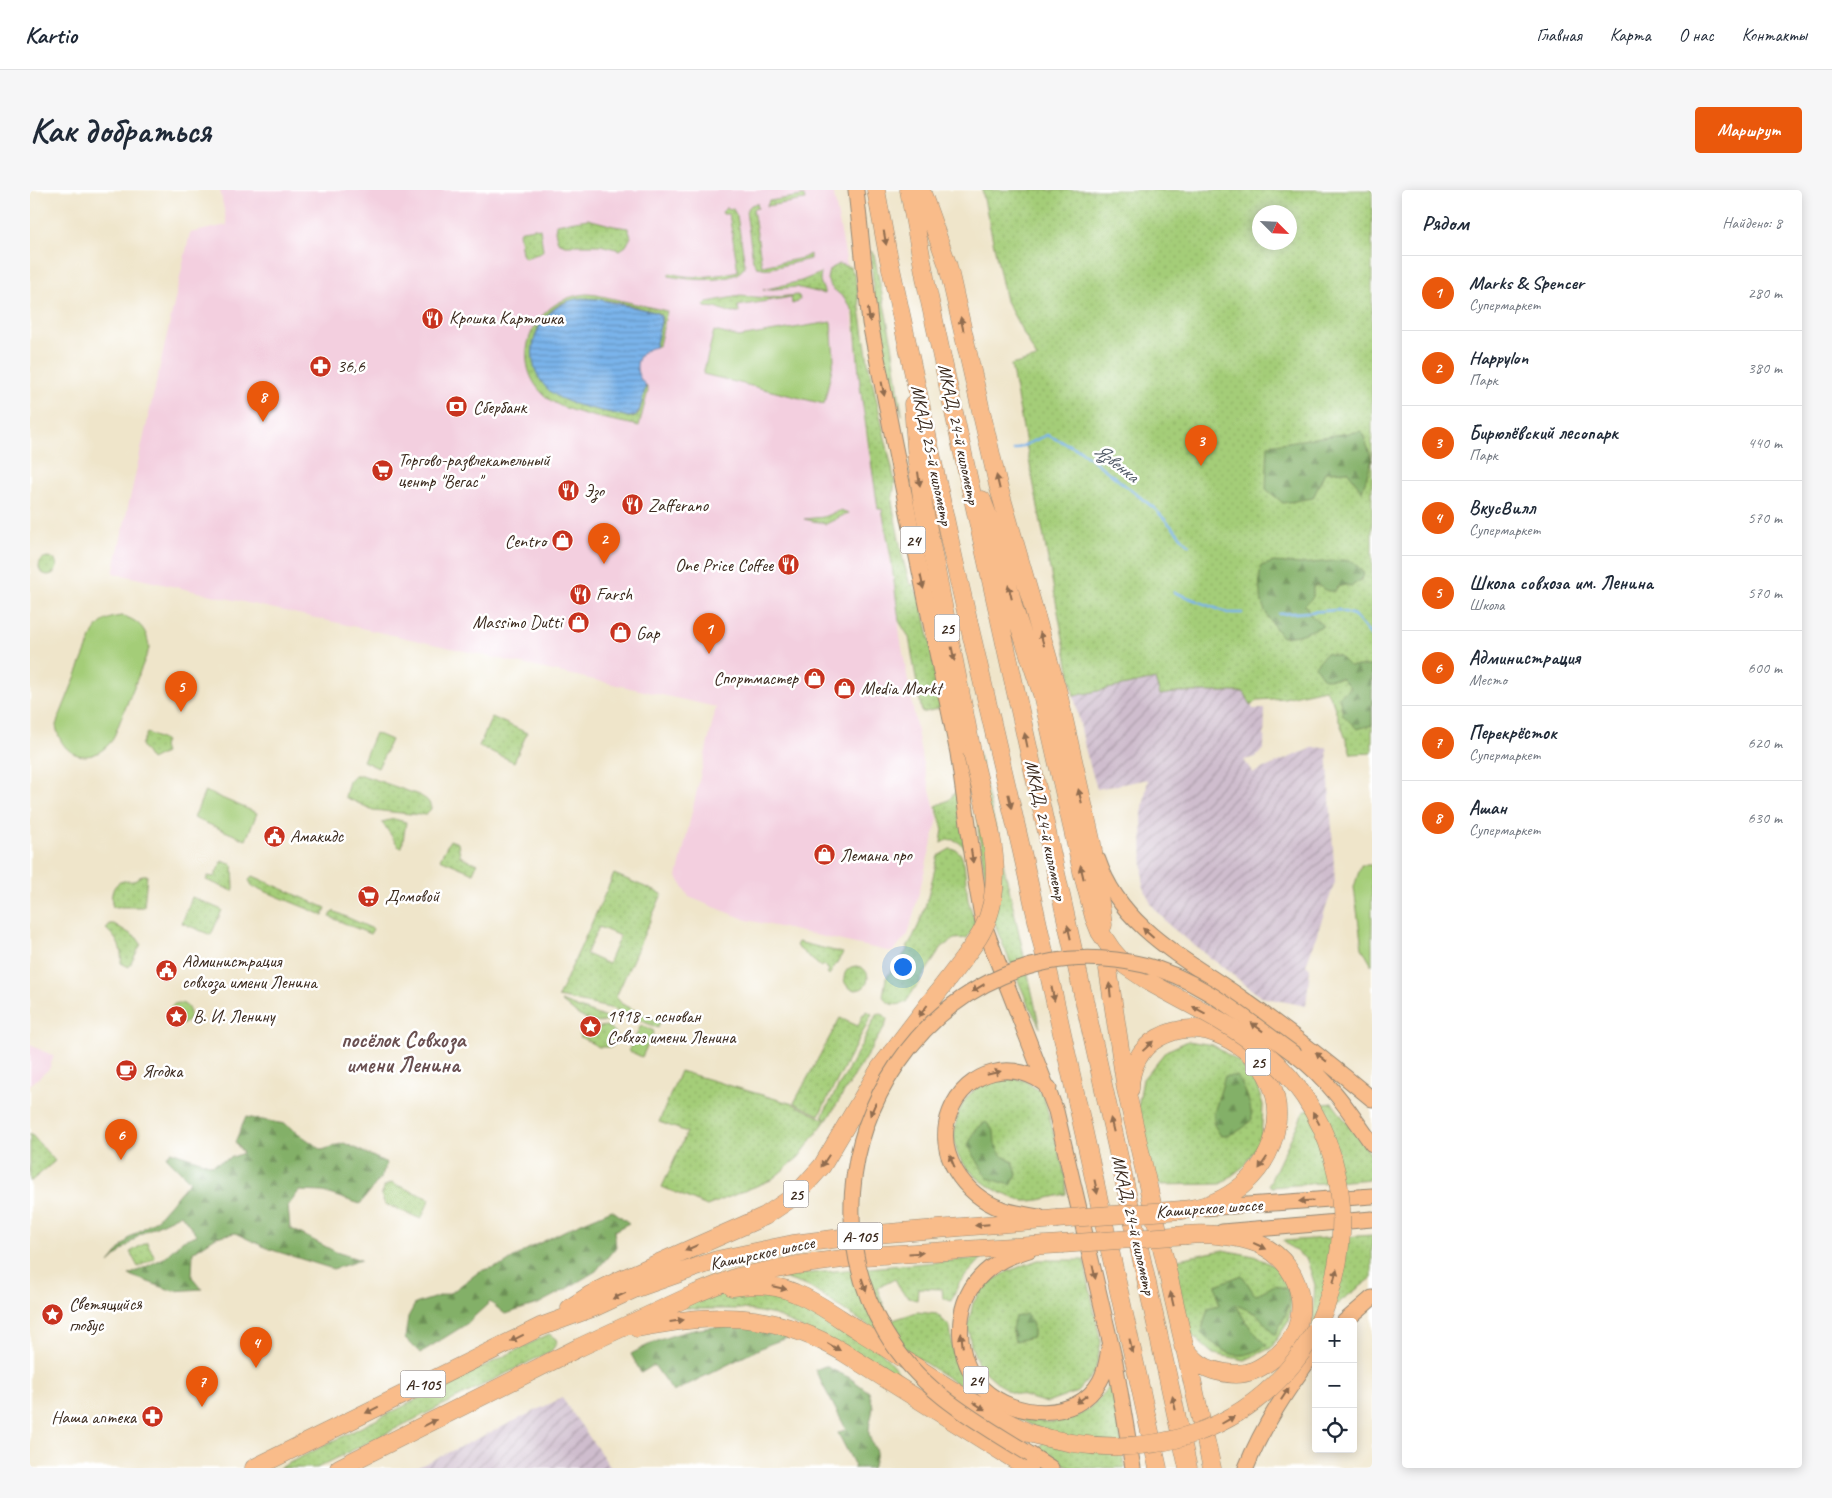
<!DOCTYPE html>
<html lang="ru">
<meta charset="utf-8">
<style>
body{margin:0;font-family:Caveat,sans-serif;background:#f6f6f7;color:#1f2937}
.controls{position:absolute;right:15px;bottom:15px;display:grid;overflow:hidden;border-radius:5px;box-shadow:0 2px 12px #0003}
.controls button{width:45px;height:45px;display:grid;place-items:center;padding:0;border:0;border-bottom:1px solid #e0e1e3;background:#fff;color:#1f2937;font:25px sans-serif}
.compass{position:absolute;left:1222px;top:15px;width:45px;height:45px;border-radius:50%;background:#fff;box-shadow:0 2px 12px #0003;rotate:114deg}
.you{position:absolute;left:872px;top:776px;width:18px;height:18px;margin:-12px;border:4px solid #fff;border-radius:50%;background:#1a73e8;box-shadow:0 0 0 8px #1a73e833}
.badge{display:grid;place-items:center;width:32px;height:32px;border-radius:50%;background:#ea580c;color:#fff;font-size:16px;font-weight:700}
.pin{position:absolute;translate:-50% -41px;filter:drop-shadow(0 1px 2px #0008)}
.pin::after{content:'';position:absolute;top:26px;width:18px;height:15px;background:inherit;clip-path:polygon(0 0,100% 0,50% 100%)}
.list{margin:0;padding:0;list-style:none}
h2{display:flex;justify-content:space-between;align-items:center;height:65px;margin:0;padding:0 20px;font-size:21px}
h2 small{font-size:16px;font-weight:400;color:#747a83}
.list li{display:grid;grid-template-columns:32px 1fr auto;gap:15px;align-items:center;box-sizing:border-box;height:75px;padding:0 20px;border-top:1px solid #e0e1e3}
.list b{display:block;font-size:19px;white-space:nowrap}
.list p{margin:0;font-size:16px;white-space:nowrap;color:#747a83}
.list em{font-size:16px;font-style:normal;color:#747a83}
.icon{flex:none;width:28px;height:28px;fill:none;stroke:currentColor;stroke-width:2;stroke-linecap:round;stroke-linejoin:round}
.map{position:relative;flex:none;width:1342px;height:1278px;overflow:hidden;border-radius:5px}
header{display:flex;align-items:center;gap:30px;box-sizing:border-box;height:70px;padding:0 25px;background:#fff;border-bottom:1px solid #e0e1e3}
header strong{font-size:24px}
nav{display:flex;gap:28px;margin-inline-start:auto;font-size:18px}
.intro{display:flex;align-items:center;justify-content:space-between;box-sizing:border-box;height:120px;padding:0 30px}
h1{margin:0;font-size:35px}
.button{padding:12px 22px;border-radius:5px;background:#ea580c;color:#fff;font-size:18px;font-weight:700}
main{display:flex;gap:30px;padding:0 30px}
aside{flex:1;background:#fff;border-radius:5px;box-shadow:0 2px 12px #0003}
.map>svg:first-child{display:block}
.built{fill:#f3cfdf}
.industrial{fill:url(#industrial-furrows)}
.grass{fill:url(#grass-dots);stroke:#707c4b;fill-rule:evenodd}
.forest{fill:url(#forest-firs);stroke:#5f6d43}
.garden{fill:#a4cd78;stroke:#707c4b}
.water{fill:url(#water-rules);stroke:#5a6f84}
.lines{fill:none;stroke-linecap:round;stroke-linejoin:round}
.stream{stroke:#7ab4eb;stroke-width:2.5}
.major-casing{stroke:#958874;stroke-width:17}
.highway-casing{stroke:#958874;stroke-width:19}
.major{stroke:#f9bc8a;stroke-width:15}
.highway{stroke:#f9bc8a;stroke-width:18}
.major-bridge-casing{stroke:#958874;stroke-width:17;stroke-linecap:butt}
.highway-bridge-casing{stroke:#958874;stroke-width:19;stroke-linecap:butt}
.major-bridge{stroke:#f9bc8a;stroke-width:15}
.highway-bridge{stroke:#f9bc8a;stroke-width:18}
.oneway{fill:#906c4f}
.labels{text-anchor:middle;stroke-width:5;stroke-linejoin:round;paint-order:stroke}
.shield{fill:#fff;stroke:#766a62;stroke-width:1}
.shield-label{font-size:16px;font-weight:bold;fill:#3b2a1e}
.poi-label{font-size:18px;fill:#3b2a1e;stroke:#fff;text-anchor:start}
.street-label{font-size:18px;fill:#3b2a1e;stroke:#fff}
.water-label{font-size:19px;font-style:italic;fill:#515a66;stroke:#fff}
.district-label{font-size:22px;font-weight:bold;fill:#6a5051;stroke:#fff}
</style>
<header>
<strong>Kartio</strong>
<nav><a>Главная</a><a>Карта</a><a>О нас</a><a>Контакты</a></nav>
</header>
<div class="intro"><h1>Как добраться</h1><a class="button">Маршрут</a></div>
<main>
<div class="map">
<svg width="1342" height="1278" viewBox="0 0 1342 1278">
<defs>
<pattern id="industrial-furrows" width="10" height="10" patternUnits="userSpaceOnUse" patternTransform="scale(1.25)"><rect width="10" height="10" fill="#cfbdce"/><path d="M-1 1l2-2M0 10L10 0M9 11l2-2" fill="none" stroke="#a99aa7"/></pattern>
<pattern id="grass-dots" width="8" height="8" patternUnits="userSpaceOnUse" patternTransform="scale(1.25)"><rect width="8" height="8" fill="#a4cd78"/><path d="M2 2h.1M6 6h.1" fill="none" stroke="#8eb067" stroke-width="1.8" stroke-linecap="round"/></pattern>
<pattern id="forest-firs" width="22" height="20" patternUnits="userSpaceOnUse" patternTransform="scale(1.25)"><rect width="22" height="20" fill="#83b068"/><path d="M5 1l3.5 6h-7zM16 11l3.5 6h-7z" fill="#6c8f55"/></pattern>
<pattern id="water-rules" width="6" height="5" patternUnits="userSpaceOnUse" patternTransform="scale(1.25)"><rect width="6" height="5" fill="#7ab4eb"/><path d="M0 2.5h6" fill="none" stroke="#6593be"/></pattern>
</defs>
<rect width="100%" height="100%" fill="#fff"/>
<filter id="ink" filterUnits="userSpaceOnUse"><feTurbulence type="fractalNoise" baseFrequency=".02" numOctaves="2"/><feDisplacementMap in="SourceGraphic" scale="10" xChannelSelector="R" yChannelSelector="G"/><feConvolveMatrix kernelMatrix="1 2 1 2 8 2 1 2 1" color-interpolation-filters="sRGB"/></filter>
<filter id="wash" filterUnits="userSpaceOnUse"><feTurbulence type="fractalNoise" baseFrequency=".0096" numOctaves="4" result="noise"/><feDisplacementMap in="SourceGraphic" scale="20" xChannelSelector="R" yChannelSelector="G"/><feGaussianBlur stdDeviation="1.12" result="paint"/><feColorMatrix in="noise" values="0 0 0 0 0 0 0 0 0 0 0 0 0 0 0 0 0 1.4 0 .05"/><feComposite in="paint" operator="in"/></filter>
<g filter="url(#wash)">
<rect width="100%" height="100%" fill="#efe5ca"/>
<path class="built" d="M190 0H803L816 69 836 246 849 319 852 318 867 416 870 446 893 574 908 629 878 745 862 762 717 730 659 707 647 687 686 517 83 383 160 43 197 35Z
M0 855 24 866 19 879 0 895Z"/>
<path class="industrial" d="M1126 489 1130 504 1153 502H1214L1223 519H1235L1234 558 1226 567 1214 570 1223 583 1282 558 1297 557 1305 692 1276 775 1280 779 1276 816 1231 807 1141 737 1121 714 1113 695 1112 623 1118 589 1067 599 1056 562 1044 506Z
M532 1208 581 1278H386Z"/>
<path class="grass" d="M952 0H1342V563L1321 564 1302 510 1295 499 1254 508 1228 510 1221 515 1214 502H1153L1130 505 1125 489 1044 506 981 175 1007 168 976 111ZM1230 22H1260V52H1230Z
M772 6H774L775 10 737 16 739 11Z
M727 13 728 18 723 19 732 76 773 68 780 64V69L738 79 727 77 723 71 716 21 721 15Z
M696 18 703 19 707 26 715 74C712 95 655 90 639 86V84L640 83C664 90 685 86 708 81L699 24H693L692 22Z
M558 29 584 36 598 38 601 47 596 56 590 60 570 55H535L528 52 525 41 526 34Z
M505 38 510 39 513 60 511 63 495 68 492 64 489 42 492 40Z
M841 61 844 64 862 154 872 225 846 142Z
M809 74 820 77 825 85 838 172 865 292 862 312 873 370 880 395 883 394 892 414 914 517 892 523 879 447 869 431 861 368 852 319H848L830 196 824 122 814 108 800 96 797 89 799 80Z
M791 83 790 91 795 104 766 97 733 100 771 91Z
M557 104 567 105 637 121 629 155 625 157 632 129 629 123 625 122C598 115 567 104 539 111 533 112 527 116 522 120 497 142 495 182 523 203 541 217 577 221 599 227H603L609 223 616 195 618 201 609 236C584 230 539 224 520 210 474 176 501 108 557 104Z
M767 105 769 106 770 109 768 112 762 114 761 107 708 116 709 122 703 123 687 118 675 117 674 115 677 112 710 106 739 108Z
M811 320 818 323 796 334 774 329 793 327Z
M9 376a9 9 0 1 1 18 0a9 9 0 1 1-18 0Z
M462 527 497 543 484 572 449 556Z
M117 543 135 551 133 557 135 563 121 570 111 555Z
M949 564 1010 838 996 809 968 743 958 710 946 620 936 567Z
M325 585H332L389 605C396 609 400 611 401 619L396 624 390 625 343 620 315 607 319 591Z
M926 601 937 660C929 651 922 646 911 653L913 639 906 616 919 610Z
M364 629 376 632 372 657H369L352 632Z
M420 650 428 653 430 666 447 674 443 683 410 669Z
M920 659 927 660 931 665 934 673 938 710 946 734 937 748 924 749 912 757 876 812C868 817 857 815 853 806L856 788 879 758 877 757C895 730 900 697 908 666Z
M192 671 203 675 204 698 203 701 176 690 178 686 184 687Z
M584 684 632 704 586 807 592 814 630 832 628 838 584 819 528 807ZM569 737 590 746 578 774 556 764Z
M112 685H117L114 717H83C80 710 81 696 90 692 100 688 101 696 112 685Z
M223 686 296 718 293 725 222 696 219 690Z
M162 707 192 720 181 745 152 733Z
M303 721 343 739 340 744 300 727Z
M79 734H84L107 748 111 754 99 777 91 773C93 759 87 748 76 739L79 736Z
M768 752 813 763 799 785 797 783 799 780 793 775 791 777 766 756Z
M814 788a12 12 0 1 1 24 0a12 12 0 1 1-24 0Z
M531 811 584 831 563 833 548 825Z
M836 821 842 824 789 925 764 913 810 828 828 836 833 824H835Z
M847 823 854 825 857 829 855 836 797 930 792 926 831 856Z
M576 836C583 840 587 842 587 851L582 857H569L550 847V844L552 840Z
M1158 851 1183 855 1209 872 1226 893 1233 915 1231 948 1214 976 1191 994 1122 995 1107 923 1113 889 1136 861Z
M650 881 763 914 796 930 769 967 741 990 677 1016 632 997 657 942 629 932Z
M980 888 994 890 1013 904 1036 988V1004C1026 1006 1005 1012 995 1011 972 1007 941 988 929 967 919 949 926 917 941 903 951 893 967 891 980 888Z
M1302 913 1342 966V989L1241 997 1239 994 1273 923 1285 915Z
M0 943 25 971 0 992Z
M362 993 400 1009 391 1029 355 1014 351 1005 355 996Z
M1342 1045V1088L1312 1110 1282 1138 1285 1095 1277 1070 1253 1051Z
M117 1052 125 1068 108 1077 100 1062Z
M1193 1060 1224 1066 1250 1079 1263 1106 1258 1132 1241 1158 1215 1170 1183 1164 1158 1142 1149 1111 1144 1070Z
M952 1068 929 1093 921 1111 913 1108 912 1099 888 1098 887 1110C874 1108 871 1100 865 1089L847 1098 860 1131 887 1122 907 1124 920 1137 923 1162 932 1184 949 1203 947 1207 779 1097 748 1086Z
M1008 1070H1054L1071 1153 1065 1182 1047 1202 1017 1213 977 1201 949 1176 941 1156 938 1136 943 1113 956 1094 979 1081Z
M719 1100 762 1108 850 1160 877 1192 745 1125 714 1119H666L650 1117 679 1106Z
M519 1144 526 1149 527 1153 521 1161 287 1278H249Z
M1083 1192 1095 1278H1040L1010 1259 1016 1243 986 1227C1035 1239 1053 1231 1083 1192Z"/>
<path class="forest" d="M1332 241 1342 270 1332 301 1317 281 1295 282 1283 308 1253 313 1236 299 1238 255Z
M1313 370 1324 372 1334 384 1332 389 1322 396 1315 395 1307 397 1305 401H1298L1287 395 1283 397V407L1275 415 1281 425 1293 436 1269 445 1252 447C1233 423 1226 407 1231 376L1244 372 1271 374Z
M1296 463 1309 466 1319 476H1342V535L1327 539 1313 525 1309 506 1321 498 1311 488 1294 489 1285 476Z
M1195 886H1207C1217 902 1220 912 1222 929 1213 940 1205 944 1191 946L1184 935V923Z
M216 927 255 934 292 960 314 953 357 973 351 987 330 1014 293 1002 269 1001 258 1016 260 1038 306 1062 331 1070 303 1079 239 1059 205 1043 186 1047 163 1062 162 1087 172 1099 143 1101 99 1085 134 1068 153 1050 167 1045 151 1024 110 1044 79 1073 100 1047 126 1030 160 991 136 967 141 961 182 975 213 963 205 952Z
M956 932 964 941 965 954 971 965 983 972 987 984 981 995 957 988 938 955 946 939Z
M582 1020 599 1033 584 1041 586 1057 566 1081 536 1099 508 1114 475 1124 460 1112 435 1135 390 1163 375 1148 378 1127 385 1114 422 1102 450 1081 473 1075 496 1060 542 1037Z
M1212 1085 1225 1105 1245 1095 1257 1099 1260 1111 1256 1124 1245 1145 1227 1124 1204 1114 1222 1140 1237 1155C1206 1174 1196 1164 1171 1143L1178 1118 1189 1115 1186 1095Z
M997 1124 1003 1135V1147L985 1151 982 1139 985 1127Z
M706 1136 735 1138 762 1146 737 1155 643 1202 624 1175 611 1183 601 1164C637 1144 664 1137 706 1136Z
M795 1176 820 1188 839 1202C840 1207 843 1213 843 1218 842 1226 839 1233 839 1241 839 1257 853 1257 842 1278H823L825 1276 808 1243 816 1239 785 1180Z"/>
<path class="garden" d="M801 132 804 169 794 214 673 184 684 141 709 147Z
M93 426C110 431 118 441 119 459L83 549C63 577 31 569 26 535L63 443C70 431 79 427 93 426Z
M345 543 361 550 348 578 333 571Z
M175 601 227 623 216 650 164 628Z
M1331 675H1342V776L1332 758 1324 697Z
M138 824a11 11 0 1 1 22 0a11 11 0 1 1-22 0Z
M611 835 624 841 612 867 599 861Z"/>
<path class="water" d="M552 108 567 109 625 122 631 126V132L625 157C605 161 601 182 616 195L610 219 606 225 599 227C577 221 540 217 522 203 484 172 506 113 552 108Z"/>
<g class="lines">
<path class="stream" d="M984 260 1017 245 1050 260 1124 318 1159 355
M1144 402 1198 423H1212
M1249 424 1308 420 1324 425 1342 447"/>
</g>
</g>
<g filter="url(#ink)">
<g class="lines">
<defs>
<path id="major" d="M826 0 840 133 882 343 928 563 947 698 953 732 967 770 1026 921 1085 1172 1103 1278
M1068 670C1091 739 1158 770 1213 809 1258 841 1300 874 1342 909
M1267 866C1299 890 1320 922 1342 954
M1174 1018 1342 1006
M1009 1027C997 1025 984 1023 972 1019 934 1005 904 964 920 922 936 880 986 867 1019 898
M1192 1042 1342 1029
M999 1060C980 1066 964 1072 950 1087 922 1116 925 1171 953 1199 984 1228 1047 1233 1070 1191 1076 1181 1077 1170 1079 1158
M1314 1132 1342 1108
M1001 1265 1021 1278
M1216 1278C1233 1235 1259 1197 1286 1160"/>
<path id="highway" d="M846 0 857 60 924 370 992 662 1128 1278
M879 0 897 98 931 255 1158 1278
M891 0 918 76 968 295 1028 503 1062 654 1073 735
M883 214 887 272 893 314 942 562
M952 310 967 349 984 419 1012 504 1052 681 1064 727 1070 742 1082 760 1096 776 1121 793
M1078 779 1096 899 1182 1278
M1100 899C1100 878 1110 858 1128 848 1149 836 1172 836 1194 847 1287 892 1248 1011 1152 1020
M702 1097C723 1094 745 1094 765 1103 788 1112 810 1129 831 1142 886 1176 940 1215 999 1243
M540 1118 560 1105 588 1091 735 1026 766 1005 792 976 850 878 934 768
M607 1138C687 1123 740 1120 813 1162L998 1278
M1153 1156C1158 1162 1163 1169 1169 1173 1179 1181 1192 1183 1205 1184 1219 1184 1229 1179 1240 1171 1286 1141 1278 1076 1229 1054 1210 1046 1177 1043 1157 1045
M224 1278 510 1137 565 1117 604 1099 687 1070 763 1054 835 1045 1026 1029
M309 1278 548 1158 667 1103 707 1087 767 1075 835 1066 1032 1054"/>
</defs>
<use href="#major" class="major-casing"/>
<use href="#highway" class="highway-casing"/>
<use href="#major" class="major"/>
<use href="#highway" class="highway"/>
<defs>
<path id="major-bridge" d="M1001 1265C944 1230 890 1201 855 1142 751 965 907 725 1114 775 1172 789 1219 832 1267 866"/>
<path id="highway-bridge" d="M934 768C940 759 948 750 953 739 980 686 954 617 942 562
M1121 793C1158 814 1199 832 1232 860 1313 928 1332 1037 1289 1132
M1026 1029 1152 1020
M1032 1054 1157 1045
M999 1243C1113 1278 1227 1245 1286 1139"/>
</defs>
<use href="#major-bridge" class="major-bridge-casing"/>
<use href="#highway-bridge" class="highway-bridge-casing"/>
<use href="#major-bridge" class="major-bridge"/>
<use href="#highway-bridge" class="highway-bridge"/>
</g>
<defs><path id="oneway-solid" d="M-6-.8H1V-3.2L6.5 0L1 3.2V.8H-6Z" transform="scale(1.25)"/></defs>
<g class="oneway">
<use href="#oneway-solid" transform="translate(855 48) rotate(80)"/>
<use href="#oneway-solid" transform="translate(839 125) rotate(81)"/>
<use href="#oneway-solid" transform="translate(932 134) rotate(-102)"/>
<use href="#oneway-solid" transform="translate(853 199) rotate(79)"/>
<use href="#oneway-solid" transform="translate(889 289) rotate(82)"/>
<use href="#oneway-solid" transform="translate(968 292) rotate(-103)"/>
<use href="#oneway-solid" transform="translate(892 392) rotate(78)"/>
<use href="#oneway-solid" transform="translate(980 402) rotate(-104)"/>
<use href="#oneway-solid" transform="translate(1012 449) rotate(-106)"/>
<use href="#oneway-solid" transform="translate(923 464) rotate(79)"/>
<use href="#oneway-solid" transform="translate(996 550) rotate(-102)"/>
<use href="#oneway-solid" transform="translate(1050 606) rotate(-104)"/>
<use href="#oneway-solid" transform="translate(980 611) rotate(77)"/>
<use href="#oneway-solid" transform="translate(942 666) rotate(82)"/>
<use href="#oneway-solid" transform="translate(1052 682) rotate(-103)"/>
<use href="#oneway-solid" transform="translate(1039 742) rotate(-103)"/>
<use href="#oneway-solid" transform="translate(1118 743) rotate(-138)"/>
<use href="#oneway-solid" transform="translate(948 798) rotate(149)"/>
<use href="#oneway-solid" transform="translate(1080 800) rotate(-96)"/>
<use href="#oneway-solid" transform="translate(1023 804) rotate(78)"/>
<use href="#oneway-solid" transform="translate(1169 820) rotate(-151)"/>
<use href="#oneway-solid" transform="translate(893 821) rotate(127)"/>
<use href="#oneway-solid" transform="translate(1227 837) rotate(-144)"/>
<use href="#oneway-solid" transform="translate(1118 856) rotate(-43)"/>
<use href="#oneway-solid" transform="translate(1291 867) rotate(-142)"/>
<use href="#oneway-solid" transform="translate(964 883) rotate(-14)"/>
<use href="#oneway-solid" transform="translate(843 919) rotate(114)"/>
<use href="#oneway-solid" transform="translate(1286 928) rotate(-118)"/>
<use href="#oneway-solid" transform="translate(1082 935) rotate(-103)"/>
<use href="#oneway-solid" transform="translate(795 971) rotate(123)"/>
<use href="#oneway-solid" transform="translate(922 971) rotate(-112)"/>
<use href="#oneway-solid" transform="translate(1233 973) rotate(124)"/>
<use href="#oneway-solid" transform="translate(1066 997) rotate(78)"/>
<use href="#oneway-solid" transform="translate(1276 1011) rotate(176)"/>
<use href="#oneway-solid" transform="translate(952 1035) rotate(175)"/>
<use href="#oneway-solid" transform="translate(1230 1056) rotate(25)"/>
<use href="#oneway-solid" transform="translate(661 1058) rotate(156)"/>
<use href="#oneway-solid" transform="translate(886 1063) rotate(-3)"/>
<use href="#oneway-solid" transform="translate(1064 1082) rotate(78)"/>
<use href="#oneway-solid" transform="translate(1305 1086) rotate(-76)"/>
<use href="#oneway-solid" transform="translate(834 1095) rotate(71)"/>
<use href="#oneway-solid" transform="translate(750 1098) rotate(13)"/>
<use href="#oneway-solid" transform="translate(589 1106) rotate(156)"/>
<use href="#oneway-solid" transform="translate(1142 1109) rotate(-103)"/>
<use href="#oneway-solid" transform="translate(647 1131) rotate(-8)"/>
<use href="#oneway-solid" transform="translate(487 1148) rotate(154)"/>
<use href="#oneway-solid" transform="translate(932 1150) rotate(-96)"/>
<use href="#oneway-solid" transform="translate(1101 1156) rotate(78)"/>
<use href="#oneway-solid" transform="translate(804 1157) rotate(30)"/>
<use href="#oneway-solid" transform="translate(1255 1204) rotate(-57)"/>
<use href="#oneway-solid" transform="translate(1052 1209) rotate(144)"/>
<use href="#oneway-solid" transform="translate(1144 1213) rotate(-103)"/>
<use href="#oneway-solid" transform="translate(949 1216) rotate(32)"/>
<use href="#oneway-solid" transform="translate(342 1220) rotate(154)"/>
<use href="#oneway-solid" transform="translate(1198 1230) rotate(-30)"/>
<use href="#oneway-solid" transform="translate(400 1233) rotate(-27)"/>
</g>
</g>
<defs>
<symbol id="restaurant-disc" viewBox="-11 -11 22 22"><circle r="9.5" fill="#c8321e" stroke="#fff"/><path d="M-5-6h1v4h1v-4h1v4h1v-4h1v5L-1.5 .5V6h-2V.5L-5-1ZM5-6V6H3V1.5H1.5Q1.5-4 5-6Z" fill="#fff"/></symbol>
<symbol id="pharmacy-disc" viewBox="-11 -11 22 22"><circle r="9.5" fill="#c8321e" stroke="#fff"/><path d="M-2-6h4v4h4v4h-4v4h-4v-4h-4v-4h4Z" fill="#fff"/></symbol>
<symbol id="bank-disc" viewBox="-11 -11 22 22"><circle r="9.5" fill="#c8321e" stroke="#fff"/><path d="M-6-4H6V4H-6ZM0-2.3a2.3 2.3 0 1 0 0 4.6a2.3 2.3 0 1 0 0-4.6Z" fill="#fff"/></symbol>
<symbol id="supermarket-disc" viewBox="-11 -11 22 22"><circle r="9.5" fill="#c8321e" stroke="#fff"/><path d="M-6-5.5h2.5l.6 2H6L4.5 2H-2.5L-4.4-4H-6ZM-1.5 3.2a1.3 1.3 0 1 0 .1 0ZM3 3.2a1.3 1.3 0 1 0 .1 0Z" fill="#fff"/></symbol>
<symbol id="shop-disc" viewBox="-11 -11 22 22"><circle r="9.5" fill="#c8321e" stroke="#fff"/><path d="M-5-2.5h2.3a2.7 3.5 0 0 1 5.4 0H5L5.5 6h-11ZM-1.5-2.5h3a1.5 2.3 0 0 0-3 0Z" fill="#fff"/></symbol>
<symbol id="civic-disc" viewBox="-11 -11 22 22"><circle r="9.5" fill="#c8321e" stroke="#fff"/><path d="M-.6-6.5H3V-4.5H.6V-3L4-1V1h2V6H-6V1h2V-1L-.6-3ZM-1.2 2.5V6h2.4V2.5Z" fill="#fff"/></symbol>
<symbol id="sight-disc" viewBox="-11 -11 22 22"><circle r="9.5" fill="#c8321e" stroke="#fff"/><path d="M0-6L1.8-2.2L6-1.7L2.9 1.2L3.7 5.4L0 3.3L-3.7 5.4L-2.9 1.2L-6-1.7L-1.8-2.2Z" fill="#fff"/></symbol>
<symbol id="cafe-disc" viewBox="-11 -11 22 22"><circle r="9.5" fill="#c8321e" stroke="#fff"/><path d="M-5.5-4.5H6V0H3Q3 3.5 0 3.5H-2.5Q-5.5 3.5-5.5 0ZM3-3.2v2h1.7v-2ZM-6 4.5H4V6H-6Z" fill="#fff"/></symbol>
</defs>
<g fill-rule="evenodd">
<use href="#restaurant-disc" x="390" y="116" width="25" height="25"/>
<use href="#pharmacy-disc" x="278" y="164" width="25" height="25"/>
<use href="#bank-disc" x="414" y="204" width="25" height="25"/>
<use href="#supermarket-disc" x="340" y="268" width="25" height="25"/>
<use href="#restaurant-disc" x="526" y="288" width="25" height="25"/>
<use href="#restaurant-disc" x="590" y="302" width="25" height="25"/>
<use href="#shop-disc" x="520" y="338" width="25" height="25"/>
<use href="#restaurant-disc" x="746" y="362" width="25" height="25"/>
<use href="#restaurant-disc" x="538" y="392" width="25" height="25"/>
<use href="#shop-disc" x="536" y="420" width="25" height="25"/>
<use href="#shop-disc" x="578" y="430" width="25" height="25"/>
<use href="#shop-disc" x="772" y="476" width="25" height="25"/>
<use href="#shop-disc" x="802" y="486" width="25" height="25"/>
<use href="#civic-disc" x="232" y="634" width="25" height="25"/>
<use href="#shop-disc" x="782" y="652" width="25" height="25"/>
<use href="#supermarket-disc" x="326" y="694" width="25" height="25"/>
<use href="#civic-disc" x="124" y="768" width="25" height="25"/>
<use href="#sight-disc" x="134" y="814" width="25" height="25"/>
<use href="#sight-disc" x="548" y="824" width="25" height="25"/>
<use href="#cafe-disc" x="84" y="868" width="25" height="25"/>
<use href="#sight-disc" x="10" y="1112" width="25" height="25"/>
<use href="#pharmacy-disc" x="110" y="1214" width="25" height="25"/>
</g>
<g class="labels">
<g class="shield">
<rect x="870.5" y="336.5" width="25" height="27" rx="4"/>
<rect x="904.5" y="424.5" width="25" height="27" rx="4"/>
<rect x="1215.5" y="858.5" width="25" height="27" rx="4"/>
<rect x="753.5" y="990.5" width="25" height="27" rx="4"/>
<rect x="807.5" y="1032.5" width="45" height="27" rx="4"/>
<rect x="933.5" y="1176.5" width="25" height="27" rx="4"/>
<rect x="370.5" y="1180.5" width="45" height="27" rx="4"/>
</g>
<g class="shield-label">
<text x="883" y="356">24</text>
<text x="917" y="444">25</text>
<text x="1228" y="878">25</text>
<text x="766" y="1010">25</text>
<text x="830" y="1052">А-105</text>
<text x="946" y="1196">24</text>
<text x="393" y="1200">А-105</text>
</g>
<g class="poi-label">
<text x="419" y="134">Крошка Картошка</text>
<text x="307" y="182">36,6</text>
<text x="443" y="223">Сбербанк</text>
<text x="368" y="276">Торгово-развлекательный<tspan x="368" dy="21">центр "Вегас"</tspan></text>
<text x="554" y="307">Эзо</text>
<text x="618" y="321">Zafferano</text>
<text x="516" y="357" text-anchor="end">Centro</text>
<text x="743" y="381" text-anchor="end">One Price Coffee</text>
<text x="566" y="410">Farsh</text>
<text x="532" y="438" text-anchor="end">Massimo Dutti</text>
<text x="606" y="449">Gap</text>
<text x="768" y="494" text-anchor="end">Спортмастер</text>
<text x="831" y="504">Мedia Мarkt</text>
<text x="260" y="652">Амакидс</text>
<text x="810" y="671">Лемана про</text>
<text x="355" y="712">Домовой</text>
<text x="152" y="777">Администрация<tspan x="152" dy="21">совхоза имени Ленина</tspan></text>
<text x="163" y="832">В. И. Ленину</text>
<text x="577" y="832">1918 - основан<tspan x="577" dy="21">Совхоз имени Ленина</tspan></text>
<text x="112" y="887">Ягодка</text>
<text x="39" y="1120">Светящийся<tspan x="39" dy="21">глобус</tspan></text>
<text x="106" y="1233" text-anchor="end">Наша аптека</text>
</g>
<g class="street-label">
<text transform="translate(929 244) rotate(78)" y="6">МКАД, 24-й километр</text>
<text transform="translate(902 265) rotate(78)" y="6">МКАД, 25-й километр</text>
<text transform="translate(1016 640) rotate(78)" y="6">МКАД, 24-й километр</text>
<text transform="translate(1179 1018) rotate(-4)" y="6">Каширское шоссе</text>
<text transform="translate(1104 1035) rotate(77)" y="6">МКАД, 24-й километр</text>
<text transform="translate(732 1063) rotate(-12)" y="6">Каширское шоссе</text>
</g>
<g class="water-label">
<text transform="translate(1087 272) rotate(38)" y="7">Язвенка</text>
</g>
<g class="district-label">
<text x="373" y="857">посёлок Совхоза<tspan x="373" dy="25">имени Ленина</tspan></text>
</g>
</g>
</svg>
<div class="controls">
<button>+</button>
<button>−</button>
<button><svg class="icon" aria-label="locate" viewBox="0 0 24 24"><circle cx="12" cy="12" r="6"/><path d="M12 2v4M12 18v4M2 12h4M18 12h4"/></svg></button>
</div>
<svg class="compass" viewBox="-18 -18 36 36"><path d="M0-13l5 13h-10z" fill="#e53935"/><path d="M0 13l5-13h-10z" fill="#747a83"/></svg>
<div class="you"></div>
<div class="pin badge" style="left:679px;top:464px">1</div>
<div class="pin badge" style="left:574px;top:374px">2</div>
<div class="pin badge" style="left:1171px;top:276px">3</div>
<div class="pin badge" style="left:226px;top:1178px">4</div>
<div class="pin badge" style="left:151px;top:522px">5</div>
<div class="pin badge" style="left:91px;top:970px">6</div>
<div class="pin badge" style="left:172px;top:1217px">7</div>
<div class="pin badge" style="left:233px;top:232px">8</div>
</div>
<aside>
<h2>Рядом<small>Найдено: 8</small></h2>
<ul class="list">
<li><span class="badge">1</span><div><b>Marks &amp; Spencer</b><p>Супермаркет</p></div><em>280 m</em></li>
<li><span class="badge">2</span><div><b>Happylon</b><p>Парк</p></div><em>380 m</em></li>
<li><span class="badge">3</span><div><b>Бирюлёвский лесопарк</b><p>Парк</p></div><em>440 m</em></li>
<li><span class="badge">4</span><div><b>ВкусВилл</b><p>Супермаркет</p></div><em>570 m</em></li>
<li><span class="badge">5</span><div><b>Школа совхоза им. Ленина</b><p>Школа</p></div><em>570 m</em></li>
<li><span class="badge">6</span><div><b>Администрация</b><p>Место</p></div><em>600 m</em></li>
<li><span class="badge">7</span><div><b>Перекрёсток</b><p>Супермаркет</p></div><em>620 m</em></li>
<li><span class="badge">8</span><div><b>Ашан</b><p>Супермаркет</p></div><em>630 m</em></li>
</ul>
</aside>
</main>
